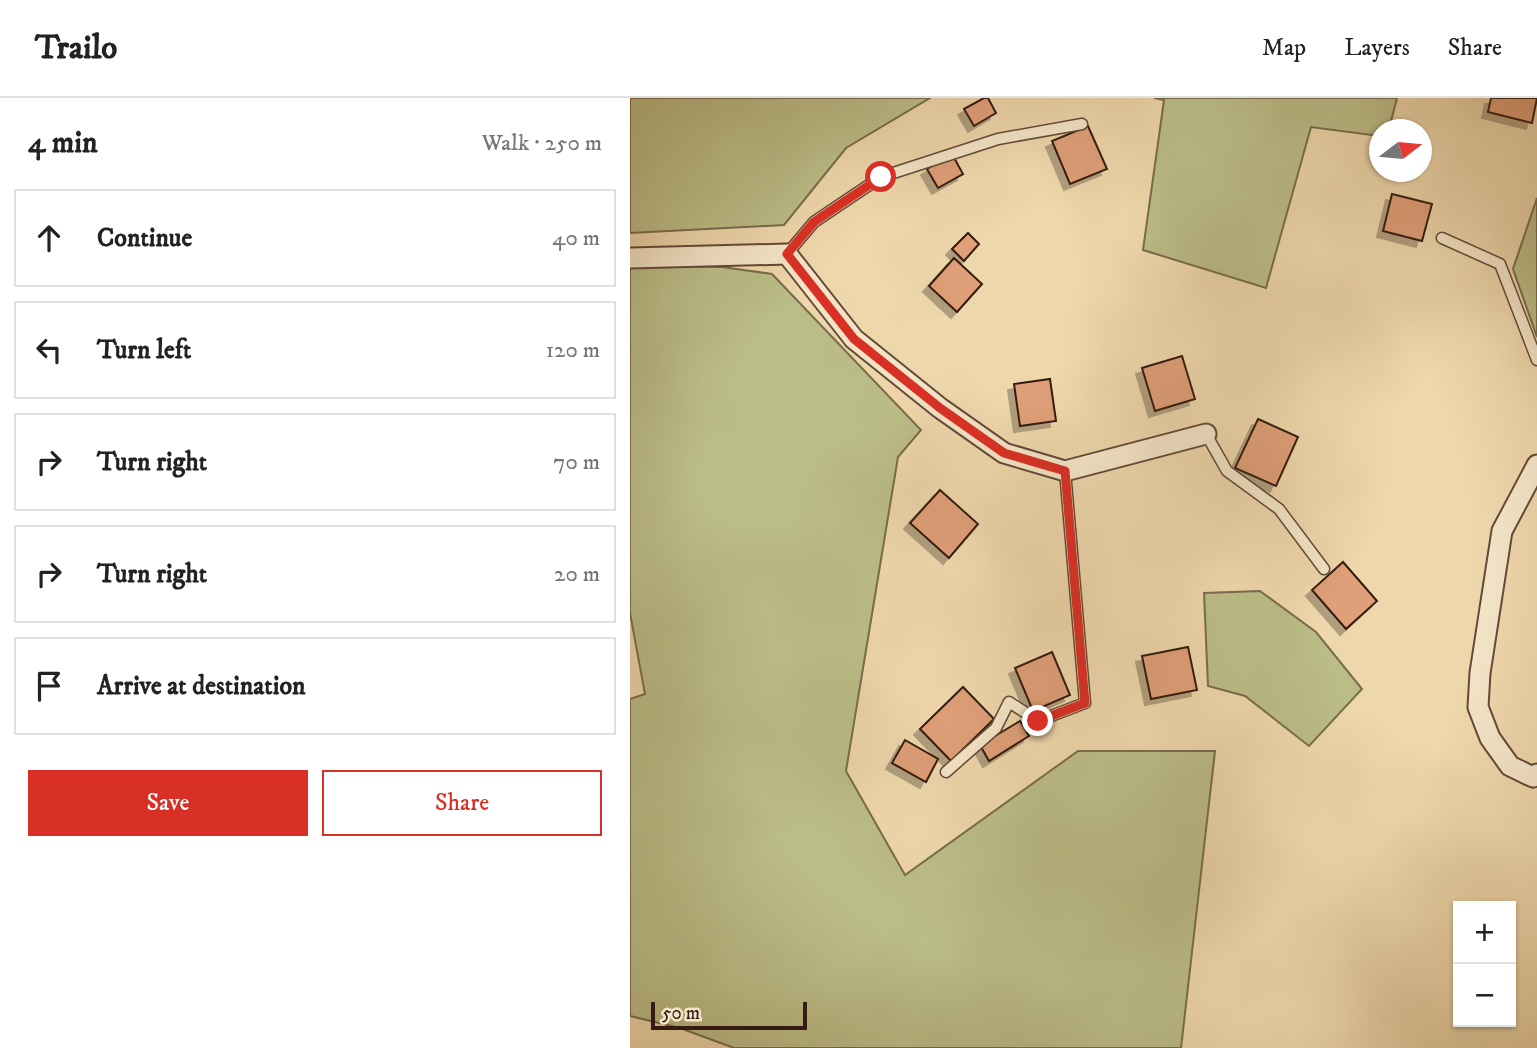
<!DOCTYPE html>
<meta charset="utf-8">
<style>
body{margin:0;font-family:"IM FELL DW Pica",serif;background:#f6f6f6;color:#222}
.controls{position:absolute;right:21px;bottom:21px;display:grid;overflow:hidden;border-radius:0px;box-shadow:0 2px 5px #0004}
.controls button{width:63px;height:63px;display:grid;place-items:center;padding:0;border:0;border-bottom:2px solid #e0e0e0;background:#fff;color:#222;font:35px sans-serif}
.compass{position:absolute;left:739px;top:21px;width:63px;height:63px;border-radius:50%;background:#fff;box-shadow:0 2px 5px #0004;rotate:74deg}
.scale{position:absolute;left:21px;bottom:18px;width:156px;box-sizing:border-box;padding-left:7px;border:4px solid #351b11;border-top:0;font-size:19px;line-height:24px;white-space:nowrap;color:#351b11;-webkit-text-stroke:5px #f4e5c8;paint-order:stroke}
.stop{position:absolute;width:21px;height:21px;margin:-16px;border:5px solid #d93025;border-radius:50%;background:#fff}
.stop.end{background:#d93025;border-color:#fff;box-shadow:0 2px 7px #0008}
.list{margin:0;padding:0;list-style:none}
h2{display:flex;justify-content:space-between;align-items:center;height:91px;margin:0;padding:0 28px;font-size:30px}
h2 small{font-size:23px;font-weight:400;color:#767676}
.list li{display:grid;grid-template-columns:46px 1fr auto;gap:21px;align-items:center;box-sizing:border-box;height:98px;margin:0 14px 14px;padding:0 14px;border:2px solid #e0e0e0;border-radius:0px}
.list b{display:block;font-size:26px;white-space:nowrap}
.list em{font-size:23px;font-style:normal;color:#767676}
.actions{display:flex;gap:14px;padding:21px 28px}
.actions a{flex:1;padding:16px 0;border:2px solid #d93025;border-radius:0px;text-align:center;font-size:24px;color:#d93025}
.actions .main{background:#d93025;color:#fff}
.icon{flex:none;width:38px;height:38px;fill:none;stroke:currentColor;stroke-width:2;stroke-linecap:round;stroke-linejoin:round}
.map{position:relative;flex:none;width:907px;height:950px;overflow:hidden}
header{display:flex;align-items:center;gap:42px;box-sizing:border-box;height:98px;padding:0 35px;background:#fff;border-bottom:2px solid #e0e0e0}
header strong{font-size:33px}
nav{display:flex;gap:38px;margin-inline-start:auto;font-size:24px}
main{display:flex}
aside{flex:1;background:#fff}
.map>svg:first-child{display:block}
.green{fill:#bbbd87;stroke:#786c4c;stroke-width:2}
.building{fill:#df9f78;stroke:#351b11;stroke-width:2;filter:url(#shadow)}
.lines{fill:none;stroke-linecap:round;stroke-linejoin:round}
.service-casing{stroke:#634a38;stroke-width:13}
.minor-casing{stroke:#634a38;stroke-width:23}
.service{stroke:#f4e5c8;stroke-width:10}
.minor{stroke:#f4e5c8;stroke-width:19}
.route{stroke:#d93025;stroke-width:9}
</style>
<header>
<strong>Trailo</strong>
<nav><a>Map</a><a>Layers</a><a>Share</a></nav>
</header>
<main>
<aside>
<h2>4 min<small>Walk · 250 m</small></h2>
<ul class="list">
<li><svg class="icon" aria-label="ahead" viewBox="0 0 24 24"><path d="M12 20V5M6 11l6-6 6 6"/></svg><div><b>Continue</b></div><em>40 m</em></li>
<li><svg class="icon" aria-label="left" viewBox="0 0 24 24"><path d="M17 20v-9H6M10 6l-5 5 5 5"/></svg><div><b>Turn left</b></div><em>120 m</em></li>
<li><svg class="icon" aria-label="right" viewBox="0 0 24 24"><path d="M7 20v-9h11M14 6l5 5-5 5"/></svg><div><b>Turn right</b></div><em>70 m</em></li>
<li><svg class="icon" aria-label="right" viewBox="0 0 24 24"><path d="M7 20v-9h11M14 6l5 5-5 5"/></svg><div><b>Turn right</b></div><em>20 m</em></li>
<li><svg class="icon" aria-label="arrive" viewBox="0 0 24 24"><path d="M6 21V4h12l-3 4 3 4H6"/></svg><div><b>Arrive at destination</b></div></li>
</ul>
<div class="actions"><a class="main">Save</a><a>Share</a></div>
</aside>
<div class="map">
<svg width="907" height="950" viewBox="0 0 907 950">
<defs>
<filter id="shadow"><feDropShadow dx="-6" dy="6" stdDeviation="0" flood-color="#0004"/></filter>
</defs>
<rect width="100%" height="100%" fill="#eed7ab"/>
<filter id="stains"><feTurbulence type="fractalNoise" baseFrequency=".00286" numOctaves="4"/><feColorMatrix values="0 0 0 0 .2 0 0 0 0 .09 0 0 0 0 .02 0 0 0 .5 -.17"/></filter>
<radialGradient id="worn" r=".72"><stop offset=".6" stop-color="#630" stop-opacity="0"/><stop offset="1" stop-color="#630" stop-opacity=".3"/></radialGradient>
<path class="green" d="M0 0H300L216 50 154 127 0 135Z
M524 0H767L759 31 750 32 749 38 681 29 636 190 513 152 534 2Z
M907 100V239L883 171Z
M0 167 92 169 142 176 291 332 268 359 216 673 275 777 448 653H585L551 950H104L50 930 0 918V601L15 596 0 515Z
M630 493 686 534 732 591 679 648 615 598 578 588 574 495Z"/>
<path class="building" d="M354 0H358L366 15 344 28 334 11Z
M861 0H907L902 25 858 14Z
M458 28 477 71 440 86 422 43Z
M322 56 333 76 308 90 297 71Z
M762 96 802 106 792 143 753 133Z
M338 135 349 146 334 163 322 151Z
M324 160 352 186 327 214 299 188Z
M552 258 565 301 525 313 512 270Z
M420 281 426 323 390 328 384 286Z
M628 321 668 339 646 388 605 370Z
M310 392 348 426 319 460 280 425Z
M713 464 747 503 716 531 682 492Z
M558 549 567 592 521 601 512 558Z
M422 554 440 597 403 613 385 570Z
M333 589 364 621 321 663 290 631Z
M390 623 399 638 359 663 350 647Z
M275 642 308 661 296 684 262 665Z"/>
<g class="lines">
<defs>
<path id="service" d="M812 140 870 166 907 262
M157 156 184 124 251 79 368 41 452 26
M576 336 597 373 649 411 694 471
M316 674 366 630 379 604 408 623 455 605 435 373"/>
<path id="minor" d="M0 160 157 156 224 241 310 310 374 355 435 373 576 336
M907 367 872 433 850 575 848 609 860 640 880 668 903 679 907 676"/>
</defs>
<use href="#service" class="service-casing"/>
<use href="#minor" class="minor-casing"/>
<use href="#service" class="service"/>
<use href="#minor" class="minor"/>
</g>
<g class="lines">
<path class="route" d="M251 79 184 124 157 156 224 241 310 310 374 355 435 373 455 605 408 623"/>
</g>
<rect width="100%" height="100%" filter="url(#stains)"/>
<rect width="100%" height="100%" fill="url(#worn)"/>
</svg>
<div class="controls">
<button>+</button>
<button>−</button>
</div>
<svg class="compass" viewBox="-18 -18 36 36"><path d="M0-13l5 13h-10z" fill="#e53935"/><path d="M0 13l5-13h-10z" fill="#767676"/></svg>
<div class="scale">50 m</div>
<div class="stop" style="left:251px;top:79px"></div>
<div class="stop end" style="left:408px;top:623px"></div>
</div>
</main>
